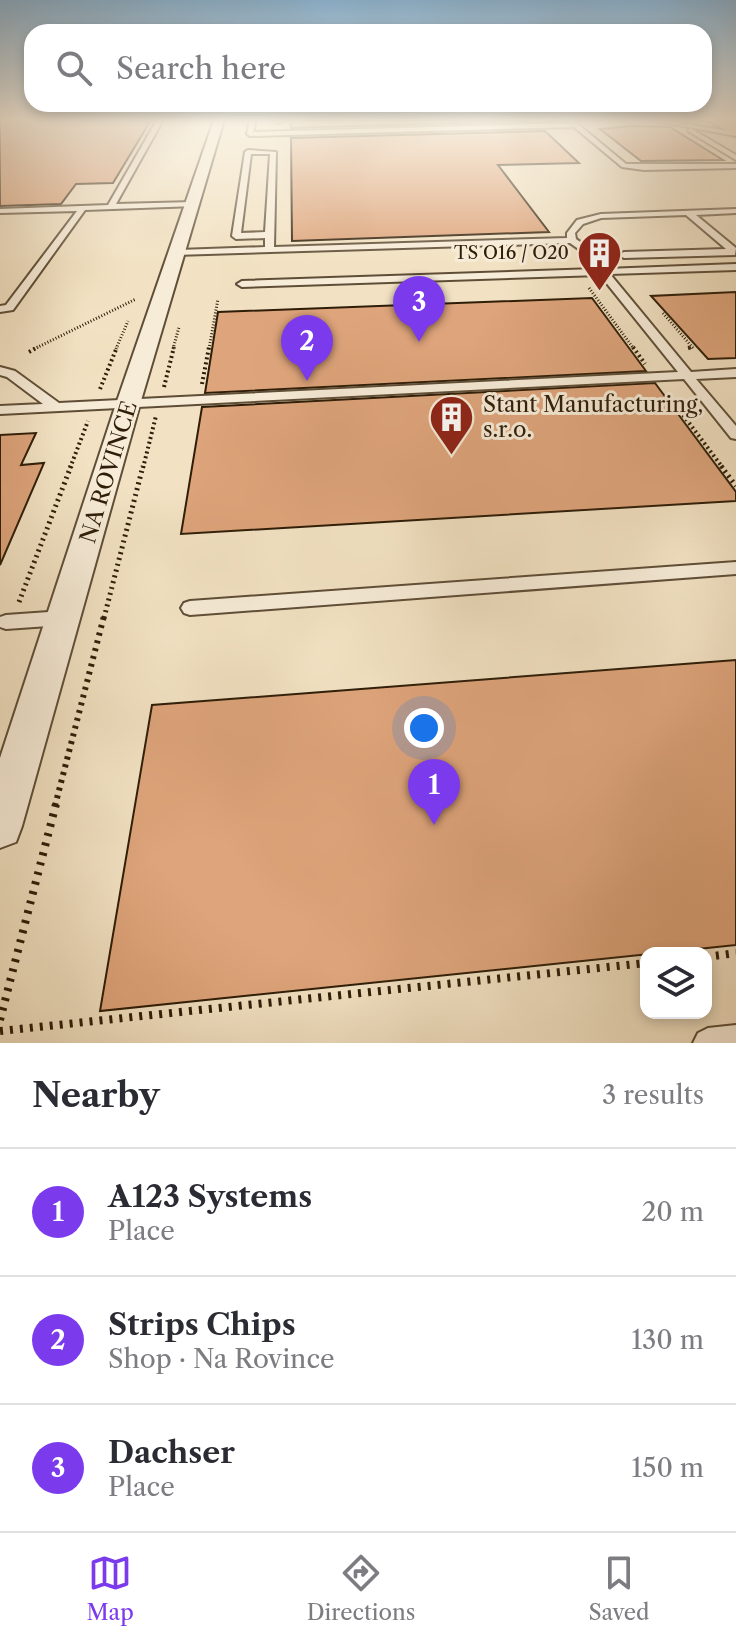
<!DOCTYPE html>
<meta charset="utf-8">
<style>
body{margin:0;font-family:"Libre Caslon Text",serif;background:#f7f7f7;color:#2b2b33}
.controls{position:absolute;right:24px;bottom:24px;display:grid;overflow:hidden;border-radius:16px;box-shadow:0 4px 12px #0003}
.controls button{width:72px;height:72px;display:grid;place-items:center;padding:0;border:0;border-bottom:2px solid #e1e1e2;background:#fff;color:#2b2b33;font:40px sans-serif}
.you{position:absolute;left:424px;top:728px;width:28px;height:28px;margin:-20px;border:6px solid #fff;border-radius:50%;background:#1a73e8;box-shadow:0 0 0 12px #1a73e833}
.badge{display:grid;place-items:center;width:52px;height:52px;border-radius:50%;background:#7c3aed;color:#fff;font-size:26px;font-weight:700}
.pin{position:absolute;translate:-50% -66px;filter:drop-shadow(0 2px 4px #0008)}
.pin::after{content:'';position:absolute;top:42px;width:28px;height:24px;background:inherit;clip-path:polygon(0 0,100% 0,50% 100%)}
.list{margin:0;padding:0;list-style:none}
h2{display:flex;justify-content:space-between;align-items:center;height:104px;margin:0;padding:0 32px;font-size:34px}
h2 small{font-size:26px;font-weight:400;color:#7c7c81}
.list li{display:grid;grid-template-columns:52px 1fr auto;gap:24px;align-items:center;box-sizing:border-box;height:128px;padding:0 32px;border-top:2px solid #e1e1e2}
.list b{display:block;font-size:30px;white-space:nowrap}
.list p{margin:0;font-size:26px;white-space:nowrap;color:#7c7c81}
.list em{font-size:26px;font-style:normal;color:#7c7c81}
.icon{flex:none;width:44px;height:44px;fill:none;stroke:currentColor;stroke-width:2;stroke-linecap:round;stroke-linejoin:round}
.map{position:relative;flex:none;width:736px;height:1043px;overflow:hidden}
.search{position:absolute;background:#fff;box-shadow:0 4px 12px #0003;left:24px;right:24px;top:24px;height:88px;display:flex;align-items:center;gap:20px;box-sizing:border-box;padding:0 28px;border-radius:24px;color:#7c7c81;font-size:30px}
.sheet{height:488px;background:#fff}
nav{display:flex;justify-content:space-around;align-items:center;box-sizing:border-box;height:112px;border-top:2px solid #e1e1e2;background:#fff;font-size:22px;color:#7c7c81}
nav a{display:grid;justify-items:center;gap:4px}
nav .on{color:#7c3aed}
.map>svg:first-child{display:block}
.building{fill:#dea47b;stroke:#2e1d08;stroke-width:2}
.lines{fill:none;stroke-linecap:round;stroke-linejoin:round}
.service-casing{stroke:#5f4e37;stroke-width:4}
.minor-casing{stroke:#5f4e37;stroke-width:4}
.motorway-casing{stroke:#2e1d08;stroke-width:4}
.path-far4{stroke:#2e1d08;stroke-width:3;stroke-dasharray:1 2;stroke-linecap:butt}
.path-far3{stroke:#2e1d08;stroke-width:4;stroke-dasharray:2 3;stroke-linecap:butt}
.path-far2{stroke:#2e1d08;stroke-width:5;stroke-dasharray:2 4;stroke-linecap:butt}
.path-far1{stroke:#2e1d08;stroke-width:6;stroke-dasharray:3 5;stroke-linecap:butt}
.path{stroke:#2e1d08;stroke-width:8;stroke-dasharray:3 7;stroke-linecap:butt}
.service{fill:#f7ecd8;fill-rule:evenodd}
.minor{fill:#f7ecd8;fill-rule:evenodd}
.motorway{fill:#e9c182;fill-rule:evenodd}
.labels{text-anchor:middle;stroke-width:6;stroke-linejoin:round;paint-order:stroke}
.far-poi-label{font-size:18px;fill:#2e1d08;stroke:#f7ecd8;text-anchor:end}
.poi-label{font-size:22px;fill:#2e1d08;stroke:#f7ecd8;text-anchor:start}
.street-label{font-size:22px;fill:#2e1d08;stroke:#f7ecd8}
</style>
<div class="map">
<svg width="736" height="1043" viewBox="0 0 736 1043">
<rect width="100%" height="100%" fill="#f2e2c3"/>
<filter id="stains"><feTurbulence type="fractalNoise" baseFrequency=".0025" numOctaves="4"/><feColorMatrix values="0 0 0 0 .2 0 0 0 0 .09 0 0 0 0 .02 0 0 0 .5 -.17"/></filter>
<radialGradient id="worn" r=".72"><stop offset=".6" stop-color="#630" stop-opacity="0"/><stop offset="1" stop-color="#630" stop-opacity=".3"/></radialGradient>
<path class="building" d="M0 120H151L113 183 76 184 61 204 0 206Z
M291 120H526L527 121 291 128Z
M632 126 670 127 723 160 641 161 600 129Z
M545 131 579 163 498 165 549 232 292 241 291 138Z
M736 292V358L708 359 651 296Z
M592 298 646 371 205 393 218 312Z
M655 383 736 492V501L181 534 202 407Z
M36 433 21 465 44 463 0 565V435Z
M736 660V945L100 1011 152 705Z"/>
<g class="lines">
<defs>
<path id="service" d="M157 120H163L116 204 193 202 196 206 85 210 13 310 0 312V306L6 305 77 211 0 213V209L108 205Z
M250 120H256L253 132 570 123 567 120H573L626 164H736V168L644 170 622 167 574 127 250 136 247 134Z
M276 120H282V122L277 123Z
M658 120 736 132V136L661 122Z
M690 128 736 155V160L688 131Z
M248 150 276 152 274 247 567 238V233L577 220 601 214 736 209V213L696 215 736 248 735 255 624 258 619 255 624 252 726 249 686 215 601 218 583 224 575 233 576 239 586 246 605 269 736 264V270L610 274 691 372 736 369V377L696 379 736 426V439L731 438 684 379 0 414V406L43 404 7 377 0 375V367L15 371 59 403 678 372 600 275 242 287 237 284 242 281 595 269 580 250 570 243 175 255V251L178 250 265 247V238L236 239 232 236 245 152ZM251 154H270L265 232 241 233Z
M736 562V574L190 615 184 613 181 608 184 603 190 601Z
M63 611 70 613 72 618 70 623 63 625 6 629 0 627V617L6 615Z
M736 1025V1043H693L698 1033 708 1028Z"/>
<path id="minor" d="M214 120H224L140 404 22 826 16 842 0 848V758L116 404Z"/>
<path id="motorway" d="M708 120H728L736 124V136Z"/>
</defs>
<use href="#service" class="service-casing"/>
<use href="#minor" class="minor-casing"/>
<use href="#motorway" class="motorway-casing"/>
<path class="path-far4" d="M589 288 634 349
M663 313 693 348H688
M34 349 136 299
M116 349 128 321
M173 349 179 327
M209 349 218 299"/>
<path class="path-far3" d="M633 347 645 364
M688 348 693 347
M29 352 38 347
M202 384 209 347
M164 387 174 347
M100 389 117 347
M668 395 723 468
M70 468 88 421
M143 468 156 416"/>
<path class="path-far2" d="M721 466 736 486
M19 602 71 466
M104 618 143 466"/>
<path class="path-far1" d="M55 806 104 616"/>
<path class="path" d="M706 957 736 953
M0 1020 56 804
M0 1031 646 963"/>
<use href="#service" class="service"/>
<use href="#minor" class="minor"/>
<use href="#motorway" class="motorway"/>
</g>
<linearGradient id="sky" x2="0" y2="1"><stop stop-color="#8bb7d8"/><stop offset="0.45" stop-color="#f9f2e4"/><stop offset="1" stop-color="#f9f2e4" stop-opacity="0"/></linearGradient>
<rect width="736" height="266" fill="url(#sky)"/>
<defs>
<symbol id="building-pin" viewBox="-11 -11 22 30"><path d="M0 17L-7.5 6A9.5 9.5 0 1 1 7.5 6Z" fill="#8f2418" stroke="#f7ecd8"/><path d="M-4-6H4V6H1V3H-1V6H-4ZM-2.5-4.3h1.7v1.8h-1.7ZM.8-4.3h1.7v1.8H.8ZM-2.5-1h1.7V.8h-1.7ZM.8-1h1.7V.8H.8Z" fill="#fff"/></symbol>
</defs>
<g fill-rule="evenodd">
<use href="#building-pin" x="574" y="228" width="51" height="69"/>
<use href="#building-pin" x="426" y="392" width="51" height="69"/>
</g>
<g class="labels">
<g class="far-poi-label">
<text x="569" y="259">TS O16 / O20</text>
</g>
<g class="poi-label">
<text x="483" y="412">Stant Manufacturing,<tspan x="483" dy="25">s.r.o.</tspan></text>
</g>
<g class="street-label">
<text transform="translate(108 472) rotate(-73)" y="8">NA ROVINCE</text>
</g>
</g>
<rect width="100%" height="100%" filter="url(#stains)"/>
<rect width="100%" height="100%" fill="url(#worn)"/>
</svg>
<div class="controls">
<button><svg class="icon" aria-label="layers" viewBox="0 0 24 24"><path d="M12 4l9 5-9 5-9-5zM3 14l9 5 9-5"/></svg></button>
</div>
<div class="you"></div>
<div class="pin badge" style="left:434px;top:825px">1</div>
<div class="pin badge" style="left:307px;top:381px">2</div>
<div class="pin badge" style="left:419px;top:342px">3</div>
<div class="search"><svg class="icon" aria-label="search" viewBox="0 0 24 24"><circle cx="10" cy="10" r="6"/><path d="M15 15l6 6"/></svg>Search here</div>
</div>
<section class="sheet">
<h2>Nearby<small>3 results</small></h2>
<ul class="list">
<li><span class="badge">1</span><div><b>A123 Systems</b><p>Place</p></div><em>20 m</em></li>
<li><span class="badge">2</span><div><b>Strips Chips</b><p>Shop · Na Rovince</p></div><em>130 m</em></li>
<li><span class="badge">3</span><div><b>Dachser</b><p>Place</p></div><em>150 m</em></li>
</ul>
</section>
<nav>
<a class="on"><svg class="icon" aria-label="map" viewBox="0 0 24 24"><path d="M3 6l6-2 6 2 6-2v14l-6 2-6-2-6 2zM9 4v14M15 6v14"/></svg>Map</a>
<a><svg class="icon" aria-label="directions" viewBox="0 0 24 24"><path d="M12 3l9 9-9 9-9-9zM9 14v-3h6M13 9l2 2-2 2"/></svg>Directions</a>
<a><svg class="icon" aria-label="saved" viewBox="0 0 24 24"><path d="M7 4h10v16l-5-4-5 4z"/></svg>Saved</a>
</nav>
